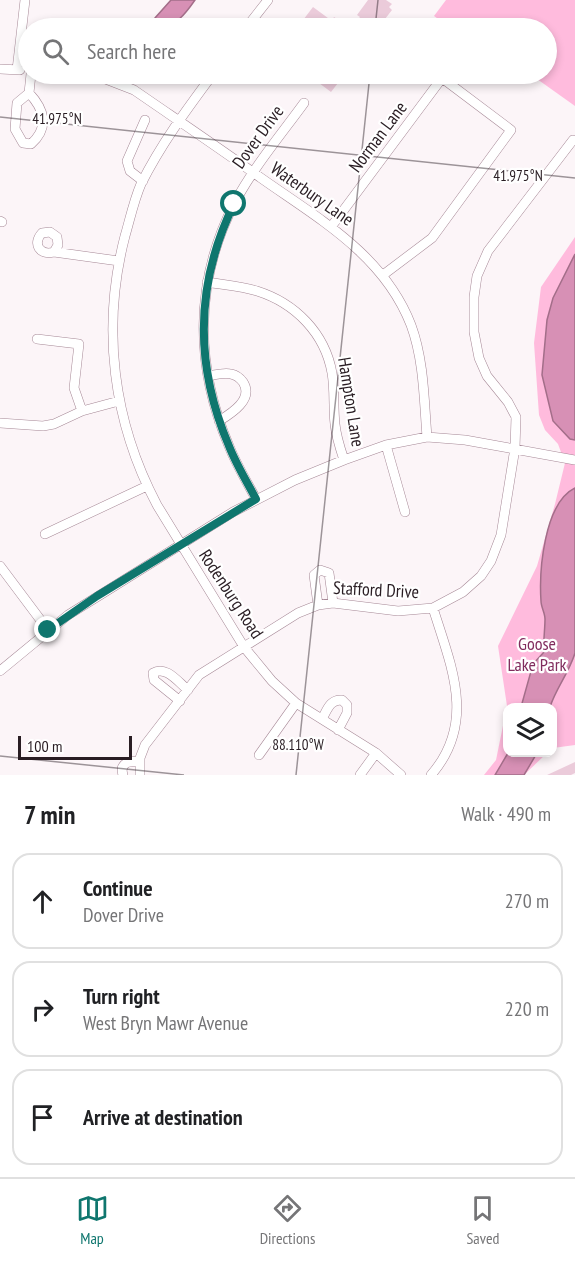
<!DOCTYPE html>
<meta charset="utf-8">
<style>
body{margin:0;font-family:"PT Sans Narrow",sans-serif;background:#f2f2f2;color:#202124}
.controls{position:absolute;right:18px;bottom:18px;display:grid;overflow:hidden;border-radius:12px;box-shadow:0 3px 9px #0003}
.controls button{width:54px;height:54px;display:grid;place-items:center;padding:0;border:0;border-bottom:2px solid #e0e0e0;background:#fff;color:#202124;font:30px sans-serif}
.scale{position:absolute;left:18px;bottom:15px;width:114px;box-sizing:border-box;padding-left:6px;border:3px solid #291d23;border-top:0;font-size:16px;line-height:21px;white-space:nowrap;color:#291d23;-webkit-text-stroke:4px #fff;paint-order:stroke}
.stop{position:absolute;width:18px;height:18px;margin:-14px;border:4px solid #0f766e;border-radius:50%;background:#fff}
.stop.end{background:#0f766e;border-color:#fff;box-shadow:0 2px 6px #0008}
.list{margin:0;padding:0;list-style:none}
h2{display:flex;justify-content:space-between;align-items:center;height:78px;margin:0;padding:0 24px;font-size:26px}
h2 small{font-size:20px;font-weight:400;color:#757577}
.list li{display:grid;grid-template-columns:39px 1fr auto;gap:18px;align-items:center;box-sizing:border-box;height:96px;margin:0 12px 12px;padding:0 12px;border:2px solid #e0e0e0;border-radius:18px}
.list b{display:block;font-size:22px;white-space:nowrap}
.list p{margin:0;font-size:20px;white-space:nowrap;color:#757577}
.list em{font-size:20px;font-style:normal;color:#757577}
.icon{flex:none;width:33px;height:33px;fill:none;stroke:currentColor;stroke-width:2;stroke-linecap:round;stroke-linejoin:round}
.map{position:relative;flex:none;width:575px;height:775px;overflow:hidden}
.search{position:absolute;background:#fff;box-shadow:0 3px 9px #0003;left:18px;right:18px;top:18px;height:66px;display:flex;align-items:center;gap:15px;box-sizing:border-box;padding:0 21px;border-radius:33px;color:#757577;font-size:22px}
.sheet{height:402px;background:#fff}
nav{display:flex;justify-content:space-around;align-items:center;box-sizing:border-box;height:84px;border-top:2px solid #e0e0e0;background:#fff;font-size:16px;color:#757577}
nav a{display:grid;justify-items:center;gap:3px}
nav .on{color:#0f766e}
.map>svg:first-child{display:block}
.green{fill:#fbd}
.water{fill:#d790b5;stroke:#a36e89;stroke-width:1.5}
.building{fill:#ebcbda}
.lines{fill:none;stroke-linecap:round;stroke-linejoin:round}
.minor-casing{stroke:#a68896;stroke-width:10}
.minor{stroke:#fff;stroke-width:9}
.route{stroke:#0f766e;stroke-width:8}
.ticks{fill:none;stroke:#291d23;stroke-width:1.5;stroke-opacity:0.45}
.labels{text-anchor:middle;stroke-width:4.5;stroke-linejoin:round;paint-order:stroke}
.street-label{font-size:18px;fill:#291d23;stroke:#fff}
.park-label{font-size:18px;fill:#812d5e;stroke:#fff}
.ticks-label{font-size:15px;text-anchor:middle;fill:#291d23;stroke:#fff;stroke-width:4.5;stroke-linejoin:round;paint-order:stroke}
</style>
<div class="map">
<svg width="575" height="775" viewBox="0 0 575 775">
<rect width="100%" height="100%" fill="#fcf5f8"/>
<path class="green" d="M446 0H575V106L530 74H546V28H451L434 16Z
M575 237V745L553 748 552 708H508V752L547 753 524 775H484L496 760 507 706 498 646 537 566 555 504 565 463 558 444 545 430 539 415 534 343 541 287Z"/>
<path class="water" d="M171 0H195C186 13 174 29 157 28L153 23 155 18Z
M575 254V440L570 439 553 421 542 375 547 320 553 298Z
M575 488V653C569 673 556 688 550 707H521L533 664 544 652C543 641 545 630 545 619 545 613 541 607 541 601 539 571 544 503 575 488Z
M508 753V752L537 753 524 775H495Z"/>
<path class="building" d="M368 0H386L392 4 389 7 392 10 378 28H351L360 17 357 15Z
M313 7 332 21 334 17 350 28H297Z
M307 74H345L331 92Z
M575 762V773L571 775H547Z"/>
<g class="lines">
<defs>
<path id="minor" d="M246 28 268 0
M0 69 20 70
M17 70 25 0
M65 74 103 78 134 90C176 119 219 148 261 178 319 219 384 255 411 325 424 360 424 400 427 437
M213 74C187 109 161 144 141 184 134 200 130 219 125 236 101 328 113 422 157 505L244 647 272 681 296 703 376 753 401 775
M29 93C44 109 50 127 31 144L23 143 15 129 17 103 29 93 31 74
M143 181 130 171 127 161 145 120
M0 221 2 222
M331 227 442 78 511 130 432 238 383 275
M54 252 58 245 57 237 50 232 42 233C32 244 40 256 54 252L119 261
M207 282C224 285 241 286 257 291 295 303 325 333 332 373 335 390 333 407 335 424 336 436 340 448 344 460
M37 339 79 344 74 388 82 411
M208 376C215 375 224 372 231 374 236 375 240 378 243 382 254 399 232 413 219 421
M0 423 43 426 54 424 82 411 119 401
M386 445 405 512
M256 499C247 482 236 464 229 446 195 367 194 282 234 204 253 168 280 136 304 103
M45 534 147 486
M0 566 48 630
M318 605 314 575 320 570 329 573 333 603
M0 671 68 615 233 512 295 480 344 460 386 445 427 437 465 440 575 460
M180 701 154 680 153 673C166 665 178 682 188 690
M322 719C327 710 330 699 342 700L347 705V713L338 730
M259 755 296 703
M123 775C119 762 130 761 140 761
M140 775V758L145 745 199 675 298 613 318 605 333 603 398 611 433 608 463 592 481 576 491 561 501 535 515 448 516 417 508 402 487 376 479 358 474 332V297L477 276 488 251 573 140
M360 775 376 753
M431 775C477 722 451 666 433 608"/>
</defs>
<use href="#minor" class="minor-casing"/>
<use href="#minor" class="minor"/>
</g>
<g class="lines">
<path class="route" d="M48 630 97 596 256 499C247 482 236 464 229 446 194 364 195 284 234 204"/>
</g>
<path class="ticks" d="M375 28 378 0M0 117 575 178M0 756 184 775M296 775 370 74"/>
<g class="labels">
<g class="street-label">
<text transform="translate(258 137) rotate(-54)" y="6">Dover Drive</text>
<text transform="translate(378 137) rotate(-53)" y="6">Norman Lane</text>
<text transform="translate(312 194) rotate(35)" y="6">Waterbury Lane</text>
<text transform="translate(351 402) rotate(81)" y="6">Hampton Lane</text>
<text transform="translate(376 590) rotate(3)" y="6">Stafford Drive</text>
<text transform="translate(231 594) rotate(57)" y="6">Rodenburg Road</text>
</g>
<g class="park-label">
<text x="537" y="650">Goose<tspan x="537" dy="21">Lake Park</tspan></text>
</g>
</g>
<g class="ticks-label">
<text x="57" y="124">41.975°N</text>
<text x="518" y="181">41.975°N</text>
<text x="298" y="750">88.110°W</text>
</g>
</svg>
<div class="controls">
<button><svg class="icon" aria-label="layers" viewBox="0 0 24 24"><path d="M12 4l9 5-9 5-9-5zM3 14l9 5 9-5"/></svg></button>
</div>
<div class="scale">100 m</div>
<div class="stop" style="left:234px;top:204px"></div>
<div class="stop end" style="left:48px;top:630px"></div>
<div class="search"><svg class="icon" aria-label="search" viewBox="0 0 24 24"><circle cx="10" cy="10" r="6"/><path d="M15 15l6 6"/></svg>Search here</div>
</div>
<section class="sheet">
<h2>7 min<small>Walk · 490 m</small></h2>
<ul class="list">
<li><svg class="icon" aria-label="ahead" viewBox="0 0 24 24"><path d="M12 20V5M6 11l6-6 6 6"/></svg><div><b>Continue</b><p>Dover Drive</p></div><em>270 m</em></li>
<li><svg class="icon" aria-label="right" viewBox="0 0 24 24"><path d="M7 20v-9h11M14 6l5 5-5 5"/></svg><div><b>Turn right</b><p>West Bryn Mawr Avenue</p></div><em>220 m</em></li>
<li><svg class="icon" aria-label="arrive" viewBox="0 0 24 24"><path d="M6 21V4h12l-3 4 3 4H6"/></svg><div><b>Arrive at destination</b></div></li>
</ul>
</section>
<nav>
<a class="on"><svg class="icon" aria-label="map" viewBox="0 0 24 24"><path d="M3 6l6-2 6 2 6-2v14l-6 2-6-2-6 2zM9 4v14M15 6v14"/></svg>Map</a>
<a><svg class="icon" aria-label="directions" viewBox="0 0 24 24"><path d="M12 3l9 9-9 9-9-9zM9 14v-3h6M13 9l2 2-2 2"/></svg>Directions</a>
<a><svg class="icon" aria-label="saved" viewBox="0 0 24 24"><path d="M7 4h10v16l-5-4-5 4z"/></svg>Saved</a>
</nav>
